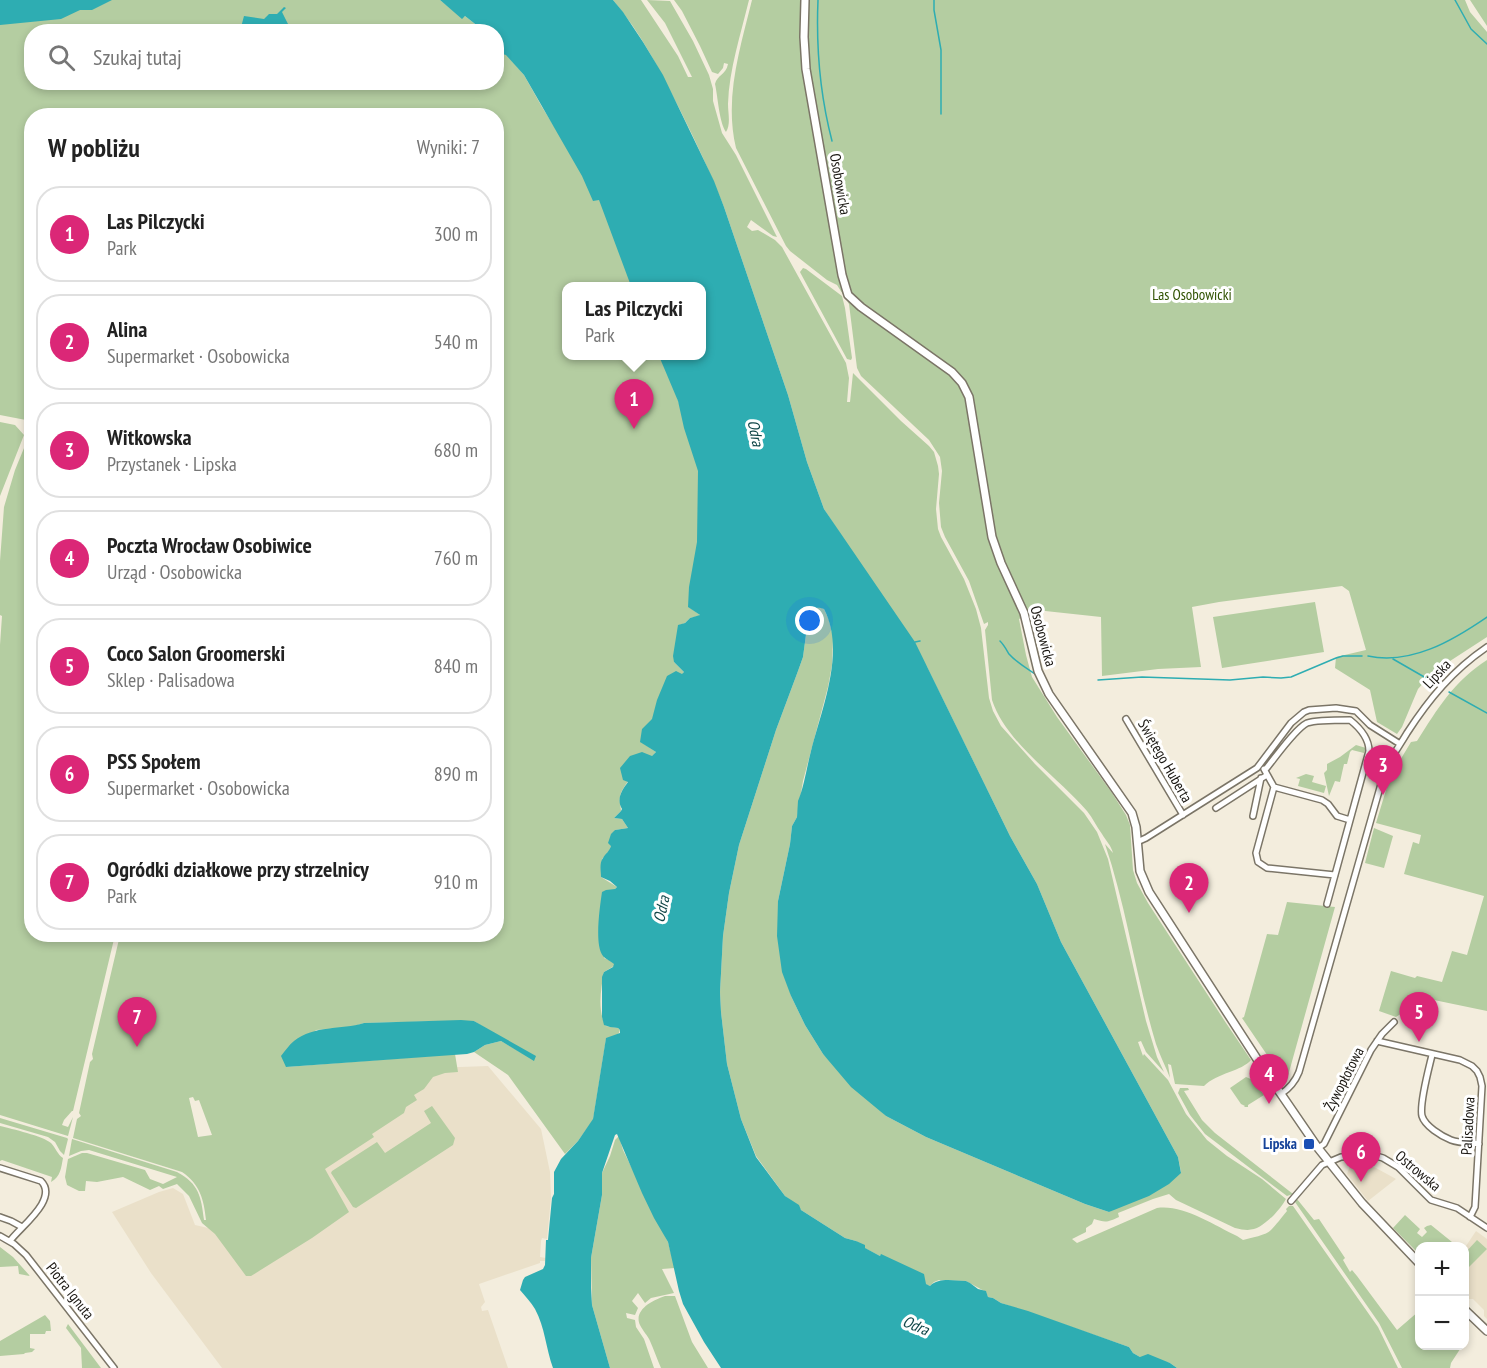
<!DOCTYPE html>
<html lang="pl">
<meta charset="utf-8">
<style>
body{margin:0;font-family:"PT Sans Narrow",sans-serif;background:#f6f6f6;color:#222}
.controls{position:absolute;right:18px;bottom:18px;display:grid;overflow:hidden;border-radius:12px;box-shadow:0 3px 9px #0003}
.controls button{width:54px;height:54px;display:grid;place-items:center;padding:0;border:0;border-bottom:2px solid #e0e0e0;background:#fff;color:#222;font:30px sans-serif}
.you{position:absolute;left:810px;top:621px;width:21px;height:21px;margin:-15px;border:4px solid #fff;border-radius:50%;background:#1a73e8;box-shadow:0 0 0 9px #1a73e833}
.badge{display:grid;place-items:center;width:39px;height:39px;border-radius:50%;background:#db2777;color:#fff;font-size:20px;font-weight:700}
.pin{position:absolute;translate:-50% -50px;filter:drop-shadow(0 2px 3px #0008)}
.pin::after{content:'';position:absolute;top:32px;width:21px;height:18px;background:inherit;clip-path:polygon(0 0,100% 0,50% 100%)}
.popup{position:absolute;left:562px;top:282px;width:144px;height:78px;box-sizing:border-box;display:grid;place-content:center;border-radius:12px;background:#fff;filter:drop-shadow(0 2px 4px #0005);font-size:20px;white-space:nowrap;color:#767676}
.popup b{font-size:22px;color:#222}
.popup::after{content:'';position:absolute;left:50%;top:100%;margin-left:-12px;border:12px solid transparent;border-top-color:#fff}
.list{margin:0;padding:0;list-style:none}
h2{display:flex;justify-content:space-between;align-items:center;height:78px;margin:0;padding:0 24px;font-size:26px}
h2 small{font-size:20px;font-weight:400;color:#767676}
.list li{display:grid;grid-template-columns:39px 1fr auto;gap:18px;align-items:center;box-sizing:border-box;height:96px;margin:0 12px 12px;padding:0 12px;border:2px solid #e0e0e0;border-radius:24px}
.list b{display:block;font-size:22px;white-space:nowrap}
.list p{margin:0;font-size:20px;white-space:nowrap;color:#767676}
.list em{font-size:20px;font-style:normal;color:#767676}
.icon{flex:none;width:33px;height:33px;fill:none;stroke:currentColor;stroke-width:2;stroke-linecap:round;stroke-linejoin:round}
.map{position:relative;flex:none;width:1487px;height:1368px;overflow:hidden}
.search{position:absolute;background:#fff;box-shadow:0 3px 9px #0003;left:24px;top:24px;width:480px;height:66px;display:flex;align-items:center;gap:15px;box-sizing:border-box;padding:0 21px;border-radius:24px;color:#767676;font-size:22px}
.panel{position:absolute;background:#fff;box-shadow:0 3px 9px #0003;left:24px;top:108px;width:480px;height:834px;border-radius:24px}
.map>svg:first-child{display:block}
.built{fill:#eae0c9}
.green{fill:#b4cda1;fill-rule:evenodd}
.water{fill:#2eadb2}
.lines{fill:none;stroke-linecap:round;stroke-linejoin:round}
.stream{stroke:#2eadb2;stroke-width:1.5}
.street-casing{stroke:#7b7567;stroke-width:8}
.secondary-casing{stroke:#7b7567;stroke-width:10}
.street{stroke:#fff;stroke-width:5}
.secondary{stroke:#fff;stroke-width:7}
.transit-dot{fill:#1a4fb4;stroke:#fff;stroke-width:2}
.labels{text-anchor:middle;stroke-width:6;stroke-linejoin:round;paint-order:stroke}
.street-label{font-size:15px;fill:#191611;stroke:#fff}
.park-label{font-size:15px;fill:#2f5101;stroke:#fff}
.transit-label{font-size:15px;font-weight:bold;fill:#164399;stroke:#fff;text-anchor:end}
.water-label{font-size:16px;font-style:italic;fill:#104648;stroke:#fff}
</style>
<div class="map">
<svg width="1487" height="1368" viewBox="0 0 1487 1368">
<rect width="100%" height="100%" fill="#f3eddd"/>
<path class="built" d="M488 1066 541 1129 550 1172 551 1198 547 1239 542 1238 541 1241 540 1257 546 1258 545 1261H540V1263L479 1284 485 1302 481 1307 482 1311 488 1310 508 1368H222L151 1273 112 1212 159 1192 173 1188 183 1194 195 1225 226 1232 432 1068Z
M1356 1165H1367L1376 1168 1396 1179 1368 1201 1347 1174 1350 1166Z
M1476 1231 1487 1239V1319L1484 1316V1310L1473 1299H1466L1465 1297 1464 1249Z"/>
<path class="green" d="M44 0H440L462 18 465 16 484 31 32 32V82H496L497 46 507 55 524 75 542 107 603 205 636 286H566V356H664L700 470 701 529 689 607 700 615 699 616 690 618 685 623 680 625 674 662 684 672 653 719 641 742 656 752C646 763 622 783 620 797 619 801 621 807 621 811L614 818 622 819 628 828 615 830 610 850 602 859 601 877 617 887 615 889 604 958 614 962V966L604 972C601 988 597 1011 606 1026L618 1028 620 1030 618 1035 606 1039 593 1120 578 1141 565 1154 508 1075 474 1052 485 1045 501 1041 534 1060 474 1021H451L364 1023 352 1027 316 1030 286 1067 455 1054 458 1072 445 1073 433 1077 424 1089 414 1095 417 1100 406 1107 404 1113 372 1134 374 1137 325 1169 349 1212 312 1238 251 1276H246L215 1234 202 1223 189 1196 177 1184 163 1189 159 1186 150 1190 123 1177 97 1182 86 1181 85 1191H79L67 1185 65 1177 68 1159 82 1153H87L145 1170 150 1179 163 1184 177 1177 89 1150 81 1151 69 1156 72 1139 177 1172C199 1184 201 1196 204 1220H206C204 1200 200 1184 182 1172L73 1138 77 1119 81 1116 79 1113 90 1062 93 1059 92 1054 120 935 496 934V116H32L31 421 0 415V9ZM193 1097 195 1101 199 1100 212 1135 198 1137 189 1098Z
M613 0H641L678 56 688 77H692L665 23 647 0 670 1 693 41 709 75 713 89V101L722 133 736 155 777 237 773 236 751 220 747 227 752 231 758 230 775 240 782 247 846 363 849 378 847 402H850L853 373 901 421 929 446 934 452 938 466 939 474 936 509 938 529 941 537 964 579 976 609 981 628 989 698 993 711 1001 726 1035 764 1084 813 1097 832 1108 859 1146 1021 1157 1057 1164 1072 1146 1052 1141 1041 1138 1042 1143 1056 1144 1054 1168 1080 1186 1114 1207 1140 1227 1156 1262 1179 1286 1199C1283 1205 1278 1210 1274 1215 1260 1228 1254 1233 1235 1228L1176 1200 1169 1194 1153 1199 1118 1213 1119 1217C1108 1222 1106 1223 1094 1219L1092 1224 1086 1228V1232L1072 1239 1077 1243 1157 1208C1182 1204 1214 1225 1237 1236L1243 1240C1250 1238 1267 1235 1271 1230 1276 1225 1282 1217 1287 1211L1286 1209 1289 1206H1293L1378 1327 1398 1368H1177L1170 1363 1140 1357 1133 1353 1129 1347 1028 1312 1001 1303 993 1298 988 1297 986 1292 966 1281 939 1280 934 1282 930 1286 925 1284V1279L881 1255 880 1256 864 1248 856 1241 845 1238 801 1210 797 1205 785 1196 756 1156 741 1119 727 1064 721 1012 720 992 723 936 729 893 739 845 776 730 798 671 803 657 809 612C814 607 818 606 824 609L829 620 833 637 832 665 828 687 803 781 797 817 792 826 790 844 778 901 791 996 805 1025 823 1054 886 1116 926 1137 1085 1204 1109 1212 1181 1172 1178 1157 1061 942 1037 884 1010 836 927 667 824 509 807 462 788 395 724 207C711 174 696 142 680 110 661 72 641 33 613 0Z
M674 0H749C741 33 729 70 728 104 728 113 731 124 726 132 719 122 718 97 715 84 717 75 726 75 728 64L724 63 723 68 718 74 712 72 700 46 682 11Z
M752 0H1465L1470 12 1487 32V637L1450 661 1437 674 1425 681 1418 689 1402 727 1397 734 1377 722 1370 690 1335 668 1336 657 1366 650 1349 591 1342 586 1219 602 1192 607 1201 667 1158 669 1102 676 1101 617 1036 610 1019 619 1026 655 1032 677 1057 717 1112 793 1126 815 1130 825 1133 870 1137 883 1148 903 1226 1023 1251 1060C1242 1071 1217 1073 1204 1086L1175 1084 1171 1065 1168 1064 1170 1078C1166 1067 1160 1056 1156 1044 1136 978 1127 909 1105 844L1113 853C1111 845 1106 841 1102 834 1096 826 1093 818 1087 811 1058 777 1006 743 992 700L985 630 988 625V622L984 624 969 581 945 537 941 527 939 503 942 471 940 457 929 440 861 376 857 368 849 304 837 285 827 280 790 251 786 246 736 148C724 98 740 49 752 0Z
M1470 0H1487V26Z
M803 268 806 269 842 296 845 308 852 358 851 360 847 359 801 274 800 272Z
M0 422 15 425 24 435 0 496Z
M31 431 32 934 115 935 73 1111H72L64 1120 62 1125 68 1127 73 1117 68 1136 0 1115V645L2 616 0 615V561L4 507 15 470Z
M1315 602 1324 652 1222 668 1213 617Z
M1487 660V1011L1434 1000 1408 1009 1396 1017 1379 1011 1391 971 1415 978 1417 976 1442 982 1452 951 1467 955 1484 896 1404 874 1413 842 1419 844 1421 835 1376 823 1390 777 1411 742 1417 741C1438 708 1454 681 1487 660Z
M1356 745 1366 748 1364 753 1352 750 1350 752 1347 764H1344L1340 782 1335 781 1329 796 1324 773 1327 770V764L1340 757Z
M1306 774 1314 776 1312 782 1326 786 1324 793 1298 786 1300 779 1296 778Z
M1374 828 1393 836 1384 868 1365 863Z
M1287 902 1335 907 1286 1083 1242 1018 1244 1017 1267 934 1278 935Z
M1246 1077 1253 1080 1254 1084 1259 1088 1264 1095 1248 1105V1107H1244L1245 1106 1241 1104 1230 1088Z
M1180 1088H1188L1189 1090 1184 1091 1202 1120 1215 1133 1293 1194 1287 1196 1205 1134 1190 1115 1178 1093Z
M432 1106 455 1138 453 1145 356 1208 353 1207 331 1173 332 1171 377 1142 385 1153 431 1123 424 1111Z
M0 1118 67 1138 68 1139 64 1155 60 1151 55 1142 48 1137 0 1123Z
M0 1126C12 1129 43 1136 51 1143 56 1148 57 1154 63 1158 61 1168 61 1176 51 1182L52 1177 2 1160 0 1161Z
M619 1136 623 1150 668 1242 675 1268 662 1269 674 1293 651 1298 645 1303 638 1293 632 1301 638 1308 635 1315 626 1313 627 1318 635 1320 636 1327 644 1339 654 1368H610L592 1305 591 1258 602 1195V1173L610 1156 615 1140Z
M1297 1199 1314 1220 1319 1219 1345 1258 1343 1260 1350 1272 1352 1270 1357 1276 1397 1330 1419 1311 1420 1346H1462L1451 1363 1450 1368H1402L1379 1323 1295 1202Z
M1405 1215 1420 1229 1417 1233 1422 1237 1427 1232 1424 1228 1427 1226 1431 1225 1452 1242 1453 1246H1420L1419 1254 1393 1228Z
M1477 1240 1487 1249 1468 1268 1465 1264V1253Z
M0 1247 13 1257 30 1276 19 1274 18 1266 0 1267Z
M665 1296H675L692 1342 708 1368H661C657 1359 654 1350 650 1341 648 1336 643 1331 640 1325 633 1310 653 1300 665 1296Z
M45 1315 50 1321 51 1331H46L45 1334H30V1348L35 1349 32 1352 25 1353 24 1354 0 1356V1341Z
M68 1324 101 1368H82L81 1348 66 1328Z"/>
<path class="water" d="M0 0H112L92 10H80L61 19 0 25Z
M440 0H613L623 12 643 42 663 75 714 181 724 207 788 395 807 462 824 509 915 642 1010 836 1037 884 1061 942 1178 1157 1181 1173 1169 1184 1149 1196 1109 1212 1085 1204 926 1137 886 1116 851 1087 823 1054 805 1025 791 996 782 972 777 936 778 901 790 844 792 826 797 817 798 801C804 787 807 766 811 751 822 708 846 651 824 609 818 607 814 607 809 612L803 657 798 671 776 730 739 845 729 893 723 936 720 992 721 1012 727 1064 741 1119 756 1157 785 1196 799 1205 801 1210 845 1238 856 1241 865 1245V1248L880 1256 881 1254 924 1274 926 1284 930 1286C939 1277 954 1281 966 1281L970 1283 978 1289 986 1291 988 1297 993 1298 1001 1303 1028 1311 1129 1347 1133 1353 1140 1357 1148 1354 1170 1363 1177 1368H721L704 1342 683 1304 679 1291 668 1242 654 1218 642 1193 617 1134 615 1135 602 1173V1195L591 1258V1288L592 1305 610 1368H553C546 1349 545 1327 535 1309 531 1302 525 1296 520 1290L523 1280 525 1277 543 1269 545 1265 546 1240H548L552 1198 554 1194V1172L561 1159 578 1141 593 1119 606 1038 620 1033V1030L618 1028 610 1027 604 1025 602 1017V977L604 972 613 967 614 964C611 961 605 959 603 956 594 945 600 906 602 892L606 890 615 889 617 887 610 881 601 877C601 871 599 863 603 858 606 853 609 852 611 846L608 843 611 834 615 830 628 828 622 819 614 818 621 811 622 809C616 799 622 790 628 782L623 780 620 768 630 756 642 752 652 756 656 752 640 742 642 729 652 719 657 700 667 676 676 671 682 674 684 672 674 662 673 656 678 625 685 623 690 618 700 615 688 607 689 587 697 542 698 471 684 428 678 401 659 356H702V286H631L599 200 593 201 582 176 524 75 506 55 499 53 497 46 496 32 484 31 465 16 462 19Z
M284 7 286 8 282 12 288 24H295L294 31H240L244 16 264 19 269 14H277Z
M461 1020 474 1021 536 1056 534 1061 501 1041 485 1045 474 1052 467 1054 286 1067 281 1056C285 1051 289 1045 294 1041 314 1025 341 1030 364 1023Z"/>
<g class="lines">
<path class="stream" d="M818 0C816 48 820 95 832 141
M934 0V10L941 50V114
M1455 0 1471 29 1487 44
M1000 641C1004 645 1006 649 1009 654 1016 662 1026 668 1035 674
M915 642 920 641
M1368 656C1411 665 1452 641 1487 617
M1393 659 1426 678
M1098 680 1142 677 1230 680 1263 677 1281 678 1291 677 1336 658 1343 656H1362
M1449 692 1487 713"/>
<defs>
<path id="street" d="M1126 719 1183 815
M1264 769 1274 787 1256 853 1258 862 1267 868 1335 875
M1265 770C1275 758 1295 729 1307 723 1316 720 1340 720 1350 720 1360 728 1369 739 1369 751L1327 904
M1274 787 1322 800 1328 804 1337 816 1350 820
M1216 808 1267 775
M1253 816 1261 778
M1137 842 1146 838 1257 768 1291 723 1304 712 1309 710 1336 708 1356 711 1370 725 1400 744
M1377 1041 1460 1060 1472 1066 1477 1071 1480 1077 1482 1086 1475 1207 1470 1217
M1432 1055C1429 1068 1419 1104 1422 1116 1425 1126 1441 1136 1451 1140 1459 1143 1470 1143 1479 1144
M1281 1094C1290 1088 1295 1082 1299 1072L1385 770C1391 757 1400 745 1407 733 1429 699 1453 670 1487 647
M1318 1148 1324 1144 1371 1050 1382 1034 1394 1022
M0 1168 41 1181C59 1199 20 1227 10 1241
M1291 1201 1322 1165 1341 1157 1373 1155 1383 1158 1398 1167 1431 1200 1457 1208 1487 1228
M0 1217 11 1221 22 1227
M0 1236 14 1244 26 1255 114 1368"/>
<path id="secondary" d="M805 0 804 37 806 69 842 275 848 295 861 307 952 372 962 383 969 397 992 537 1001 563 1024 613 1038 671 1049 694 1132 813 1136 827 1140 871 1149 892 1259 1062 1318 1148 1362 1203 1420 1264
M1464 1309 1487 1331"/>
</defs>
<use href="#street" class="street-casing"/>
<use href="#secondary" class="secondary-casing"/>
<use href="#street" class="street"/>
<use href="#secondary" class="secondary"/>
</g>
<rect class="transit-dot" x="1303" y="1138" width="12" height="12" rx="3"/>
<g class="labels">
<g class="street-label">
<text transform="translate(840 184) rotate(80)" y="5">Osobowicka</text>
<text transform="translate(1043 636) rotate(75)" y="5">Osobowicka</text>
<text transform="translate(1437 674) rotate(-47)" y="5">Lipska</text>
<text transform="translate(1165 761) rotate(60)" y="5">Świętego Huberta</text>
<text transform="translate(1344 1079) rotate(-63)" y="5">Żywopłotowa</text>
<text transform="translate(1468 1126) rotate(-87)" y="5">Palisadowa</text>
<text transform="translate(1418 1171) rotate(40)" y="5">Ostrowska</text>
<text transform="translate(70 1291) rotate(52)" y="5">Piotra Ignuta</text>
</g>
<g class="park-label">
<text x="1192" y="300">Las Osobowicki</text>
</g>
<g class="transit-label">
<text x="1297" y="1149">Lipska</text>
</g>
<g class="water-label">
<text transform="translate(756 433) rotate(79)" y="6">Odra</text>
<text transform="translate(661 909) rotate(-78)" y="6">Odra</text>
<text transform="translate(916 1325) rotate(22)" y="6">Odra</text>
</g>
</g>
</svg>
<div class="controls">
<button>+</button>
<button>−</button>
</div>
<div class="you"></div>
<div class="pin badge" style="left:634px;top:429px">1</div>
<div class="popup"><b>Las Pilczycki</b>Park</div>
<div class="pin badge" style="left:1189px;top:913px">2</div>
<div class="pin badge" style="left:1383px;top:795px">3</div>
<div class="pin badge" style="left:1269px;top:1104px">4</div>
<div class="pin badge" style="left:1419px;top:1042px">5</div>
<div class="pin badge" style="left:1361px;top:1182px">6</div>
<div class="pin badge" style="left:137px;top:1047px">7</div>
<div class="search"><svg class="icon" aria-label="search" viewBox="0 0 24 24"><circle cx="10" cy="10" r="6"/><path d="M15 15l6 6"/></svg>Szukaj tutaj</div>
<section class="panel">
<h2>W pobliżu<small>Wyniki: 7</small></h2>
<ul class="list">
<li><span class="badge">1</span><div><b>Las Pilczycki</b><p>Park</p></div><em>300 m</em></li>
<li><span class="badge">2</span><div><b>Alina</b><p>Supermarket · Osobowicka</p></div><em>540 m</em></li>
<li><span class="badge">3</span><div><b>Witkowska</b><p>Przystanek · Lipska</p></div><em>680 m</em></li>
<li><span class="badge">4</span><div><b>Poczta Wrocław Osobiwice</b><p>Urząd · Osobowicka</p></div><em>760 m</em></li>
<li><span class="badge">5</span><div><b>Coco Salon Groomerski</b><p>Sklep · Palisadowa</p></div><em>840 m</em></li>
<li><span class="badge">6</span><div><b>PSS Społem</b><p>Supermarket · Osobowicka</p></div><em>890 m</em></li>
<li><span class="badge">7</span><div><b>Ogródki działkowe przy strzelnicy</b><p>Park</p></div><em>910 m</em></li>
</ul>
</section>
</div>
